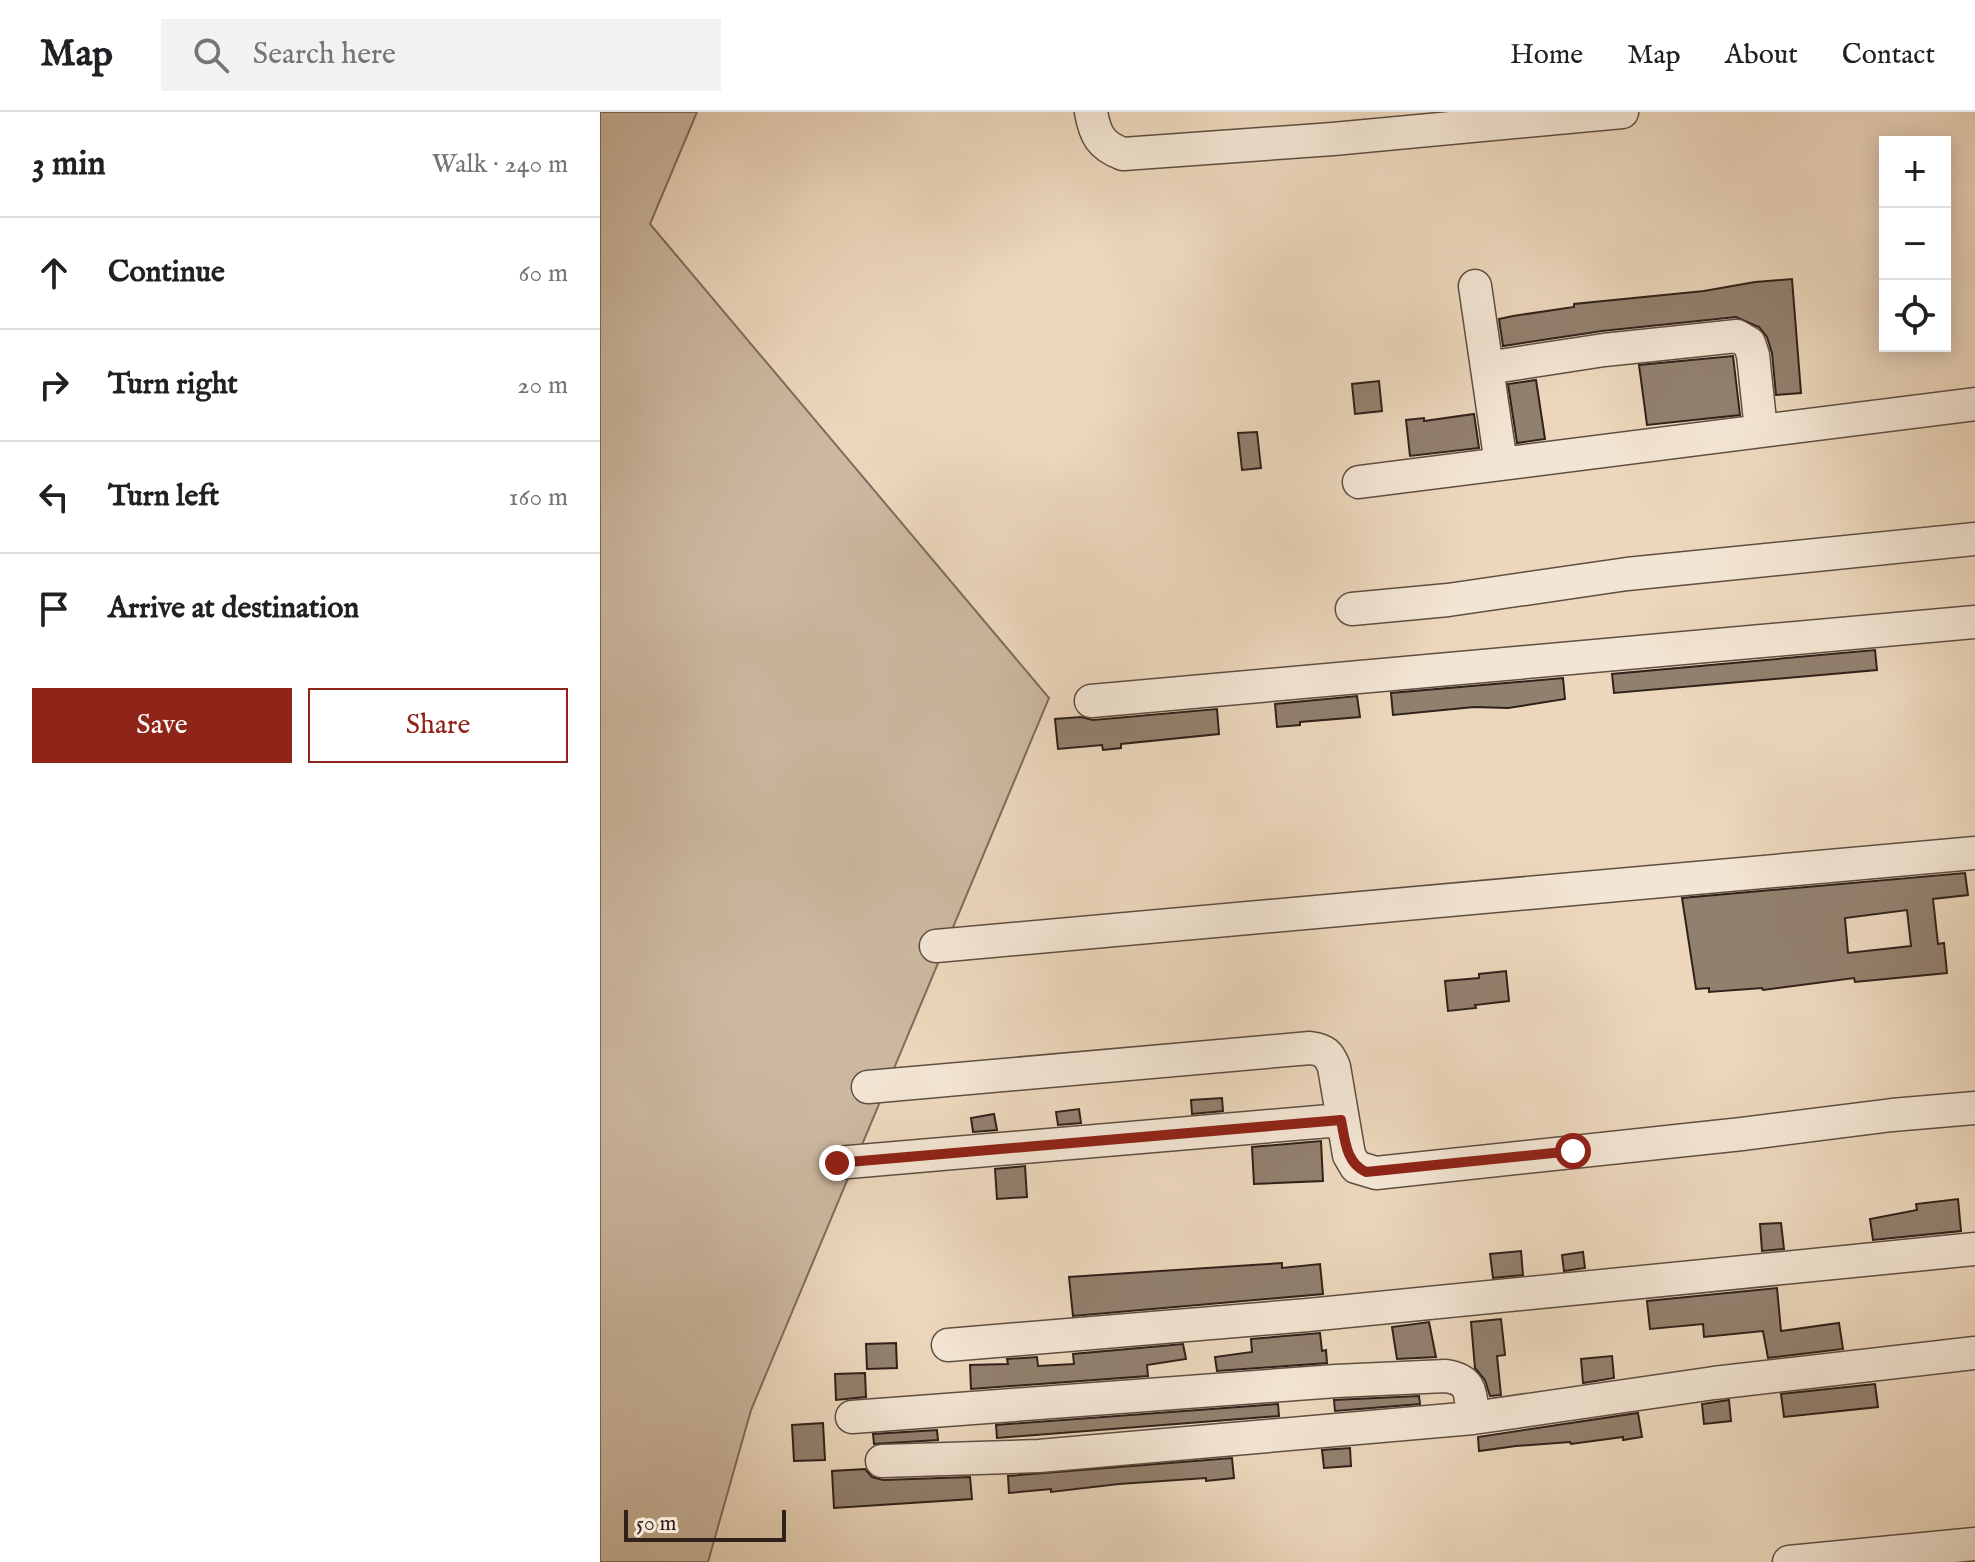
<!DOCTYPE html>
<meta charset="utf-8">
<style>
body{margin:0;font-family:"IM FELL English",serif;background:#f2f2f2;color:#202124}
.controls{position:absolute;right:24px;top:24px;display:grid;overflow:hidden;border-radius:0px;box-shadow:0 4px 20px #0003}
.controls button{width:72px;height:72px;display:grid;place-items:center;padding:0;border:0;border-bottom:2px solid #e0e0e0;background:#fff;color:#202124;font:40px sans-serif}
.scale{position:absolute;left:24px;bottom:20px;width:162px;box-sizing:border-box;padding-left:8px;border:4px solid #30211a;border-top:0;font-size:22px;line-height:28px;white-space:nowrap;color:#30211a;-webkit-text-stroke:6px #f3e5d3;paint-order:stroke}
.stop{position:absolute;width:24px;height:24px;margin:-18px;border:6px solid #8f2418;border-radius:50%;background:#fff}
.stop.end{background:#8f2418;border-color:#fff;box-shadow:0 2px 8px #0008}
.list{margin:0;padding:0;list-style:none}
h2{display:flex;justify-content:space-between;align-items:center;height:104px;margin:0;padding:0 32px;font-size:34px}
h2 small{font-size:26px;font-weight:400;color:#757577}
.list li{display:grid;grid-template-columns:52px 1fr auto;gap:24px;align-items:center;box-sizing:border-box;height:112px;padding:0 32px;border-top:2px solid #e0e0e0}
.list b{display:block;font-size:30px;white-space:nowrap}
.list em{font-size:26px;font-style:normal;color:#757577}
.actions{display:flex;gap:16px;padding:24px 32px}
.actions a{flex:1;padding:18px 0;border:2px solid #8f2418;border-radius:0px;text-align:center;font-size:28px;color:#8f2418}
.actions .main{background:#8f2418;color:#fff}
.icon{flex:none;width:44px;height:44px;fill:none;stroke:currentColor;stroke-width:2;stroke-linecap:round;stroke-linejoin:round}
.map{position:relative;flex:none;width:1375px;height:1450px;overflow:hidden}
header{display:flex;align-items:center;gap:48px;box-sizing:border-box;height:112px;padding:0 40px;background:#fff;border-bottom:2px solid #e0e0e0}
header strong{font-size:38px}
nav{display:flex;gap:44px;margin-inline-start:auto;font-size:28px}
.search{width:560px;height:72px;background:#f2f2f2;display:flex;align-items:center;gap:20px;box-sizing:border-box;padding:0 28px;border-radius:0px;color:#757577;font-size:30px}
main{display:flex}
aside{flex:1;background:#fff}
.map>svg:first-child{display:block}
.green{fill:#ccb8a0;stroke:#7e6c5d;stroke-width:2}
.building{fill:#92806e;stroke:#30211a;stroke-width:2;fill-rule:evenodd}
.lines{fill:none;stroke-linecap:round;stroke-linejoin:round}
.minor-casing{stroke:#5f4e42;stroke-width:35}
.minor{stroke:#f3e5d3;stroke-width:32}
.route{stroke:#8f2418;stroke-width:10}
</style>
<header>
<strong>Map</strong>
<div class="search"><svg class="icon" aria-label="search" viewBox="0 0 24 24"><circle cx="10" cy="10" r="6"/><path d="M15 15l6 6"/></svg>Search here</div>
<nav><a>Home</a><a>Map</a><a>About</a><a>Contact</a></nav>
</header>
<main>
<aside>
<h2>3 min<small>Walk · 240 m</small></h2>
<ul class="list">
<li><svg class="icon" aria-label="ahead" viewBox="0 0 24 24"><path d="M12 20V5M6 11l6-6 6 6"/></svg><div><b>Continue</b></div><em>60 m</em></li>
<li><svg class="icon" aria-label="right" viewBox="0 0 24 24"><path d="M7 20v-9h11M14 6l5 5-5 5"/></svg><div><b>Turn right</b></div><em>20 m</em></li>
<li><svg class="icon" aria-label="left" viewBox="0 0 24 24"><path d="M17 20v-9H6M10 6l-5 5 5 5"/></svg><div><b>Turn left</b></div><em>160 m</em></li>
<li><svg class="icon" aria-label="arrive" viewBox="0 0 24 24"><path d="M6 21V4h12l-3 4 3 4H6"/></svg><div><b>Arrive at destination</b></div></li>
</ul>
<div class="actions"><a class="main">Save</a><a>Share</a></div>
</aside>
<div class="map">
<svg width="1375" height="1450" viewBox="0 0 1375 1450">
<rect width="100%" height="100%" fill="#ecd7bc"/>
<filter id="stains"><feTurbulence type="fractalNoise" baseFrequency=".0025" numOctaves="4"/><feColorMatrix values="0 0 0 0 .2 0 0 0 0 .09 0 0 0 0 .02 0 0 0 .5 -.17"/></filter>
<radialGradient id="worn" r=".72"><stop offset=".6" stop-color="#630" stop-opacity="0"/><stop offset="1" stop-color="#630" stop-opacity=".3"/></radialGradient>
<path class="green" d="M0 0H97L50 112 449 586 151 1298 108 1450H0Z"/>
<path class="building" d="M1192 167 1201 281 1176 283 1172 241 1167 225 1159 215 1136 205 1002 219 903 234 899 207 913 204 974 195V192L1104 179 1155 170Z
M1133 244 1140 303 1047 313 1039 253Z
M936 268 945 327 917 331 908 272Z
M779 269 782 299 755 302 752 272Z
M874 302 879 336 810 344 806 308 824 306V309Z
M657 320 661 356 642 358 638 321Z
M1275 538 1277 558 1014 581 1012 562Z
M963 566 965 587 908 596 874 595 793 603 791 581Z
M757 584 760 605 700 610V613L677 615 675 592Z
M617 597 619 622 521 632V636L503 638 502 633 458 637 455 607 481 605 493 608Z
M1365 761 1368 783 1333 787 1338 832 1344 831 1347 861 1255 870 1254 866 1163 878 1162 876 1109 880V876L1096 877 1082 786ZM1307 798 1311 834 1248 841 1245 806Z
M906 859 909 889 875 893 876 896 848 899 845 869 879 866V862Z
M622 986 623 999 592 1002 591 988Z
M479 997 481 1011 458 1013 456 1000Z
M394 1002 397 1018 373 1020 371 1006Z
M721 1029 723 1069 654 1072 652 1035Z
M425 1054 427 1085 397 1087 395 1057Z
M1358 1087 1361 1119 1273 1128 1270 1107 1317 1098 1316 1092Z
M1181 1111 1184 1137 1162 1139 1160 1112Z
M921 1139 923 1163 893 1166 890 1142Z
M983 1140 985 1156 964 1159 962 1143Z
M682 1151V1156L720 1152 723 1182 473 1204 469 1165Z
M1177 1176 1181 1219 1239 1211 1243 1237 1168 1246 1163 1219 1104 1225 1103 1212 1050 1217 1047 1189Z
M901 1207 905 1243 897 1244 901 1283 890 1284 885 1268 875 1256 871 1210Z
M829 1210 836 1245 797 1247 792 1215Z
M720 1221 722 1239 726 1238 727 1251 617 1259 615 1245 652 1240 651 1227Z
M296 1231 297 1256 267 1257 266 1232Z
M583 1232 586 1247 547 1253 548 1264 371 1277 370 1253 408 1252 407 1247 437 1245 438 1254 474 1252 473 1242Z
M1012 1244 1014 1266 983 1271 981 1247Z
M265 1261 266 1285 236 1288 235 1262Z
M1275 1272 1278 1295 1184 1305 1181 1282Z
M819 1284 820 1292 735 1299 734 1288Z
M1129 1288 1131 1309 1104 1312 1102 1292Z
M678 1292 679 1304 397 1326 396 1313Z
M1038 1301 1042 1325 1023 1328V1325L971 1332 970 1330 916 1334 879 1339 878 1325Z
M223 1311 225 1348 194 1349 192 1313Z
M337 1318 338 1328 274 1332 273 1322Z
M750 1336 751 1354 724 1356 722 1338Z
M632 1346 634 1366 606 1369V1366L519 1372 451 1380V1377L409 1381 408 1364Z
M265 1357 272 1365 283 1368 370 1365 372 1387 234 1396 232 1359Z"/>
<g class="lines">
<defs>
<path id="minor" d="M491 0C495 23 501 34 523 42L733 27 1022 0
M875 174 901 352
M887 256 1004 238 1137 224 1149 231 1153 243 1161 318
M759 370 1375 292
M752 497 848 488 1027 462 1375 427
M491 589 1375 510
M336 834 1375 741
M268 975 710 936C725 938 729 942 734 955L749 1043 756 1055 776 1061 1142 1022 1292 1003 1375 996
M237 1051 741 1008
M348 1233 708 1203 1375 1137
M252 1305 736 1269 846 1264C873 1268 870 1282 873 1306
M282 1349 439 1344 873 1306 1114 1271 1375 1241
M1189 1450 1375 1432"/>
</defs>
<use href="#minor" class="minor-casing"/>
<use href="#minor" class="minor"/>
</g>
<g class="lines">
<path class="route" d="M237 1051 741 1008C745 1028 746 1051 766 1060L973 1039"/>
</g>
<rect width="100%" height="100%" filter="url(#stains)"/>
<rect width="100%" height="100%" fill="url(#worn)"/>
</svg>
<div class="controls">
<button>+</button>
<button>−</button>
<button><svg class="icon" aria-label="locate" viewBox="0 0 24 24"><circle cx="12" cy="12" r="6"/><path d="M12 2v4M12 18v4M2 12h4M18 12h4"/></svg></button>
</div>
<div class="scale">50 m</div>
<div class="stop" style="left:973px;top:1039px"></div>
<div class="stop end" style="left:237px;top:1051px"></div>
</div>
</main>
